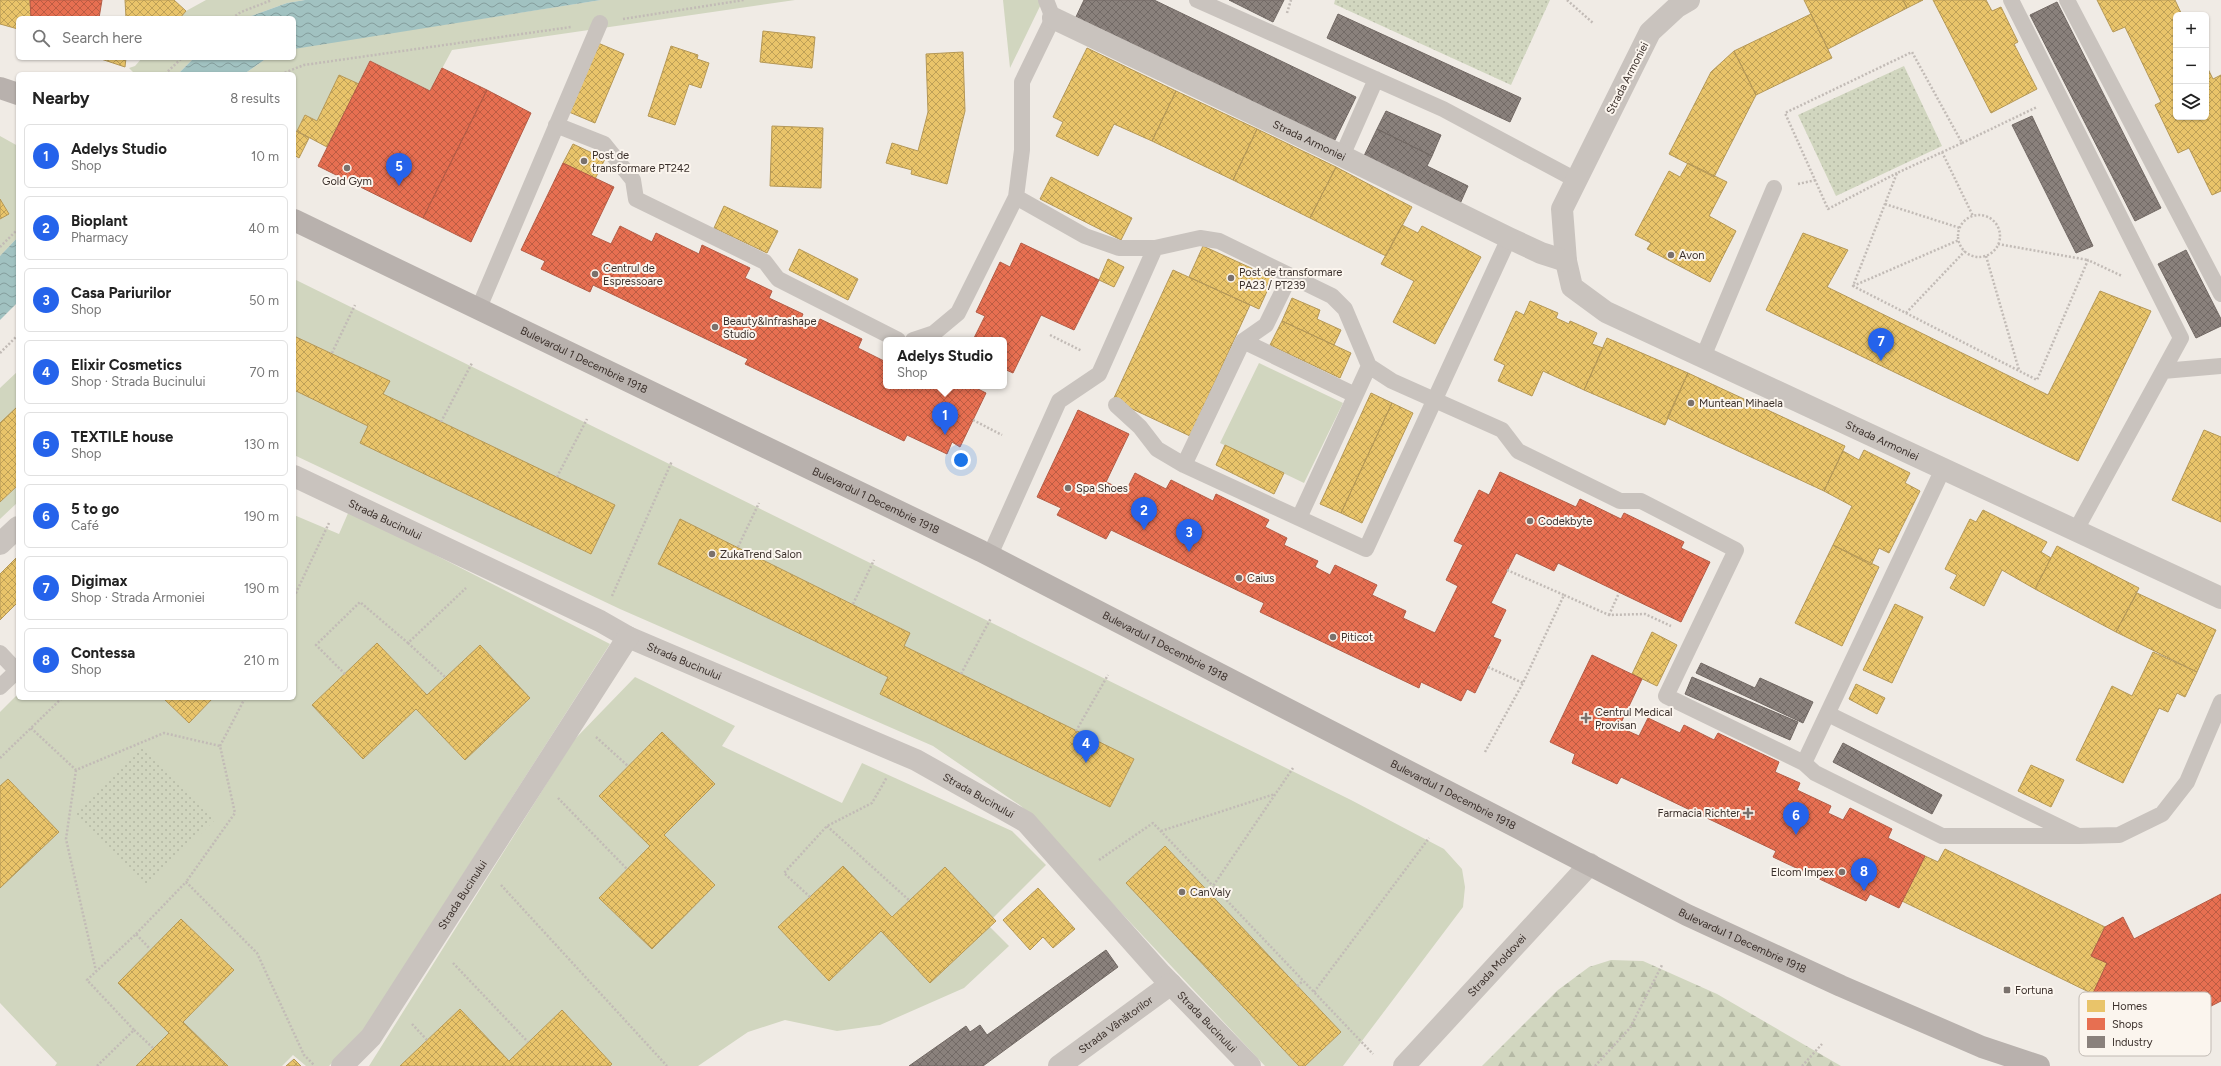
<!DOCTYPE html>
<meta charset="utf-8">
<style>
body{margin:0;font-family:Figtree,sans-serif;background:#f2f2f2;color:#222}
.controls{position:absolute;right:12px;top:12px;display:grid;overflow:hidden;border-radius:6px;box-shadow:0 1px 3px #0004}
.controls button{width:36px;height:36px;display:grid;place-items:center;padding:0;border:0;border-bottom:1px solid #e0e0e0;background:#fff;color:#222;font:20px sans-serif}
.you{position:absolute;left:961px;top:460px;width:14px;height:14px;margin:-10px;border:3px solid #fff;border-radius:50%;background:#1a73e8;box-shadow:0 0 0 6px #1a73e833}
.badge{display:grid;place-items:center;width:26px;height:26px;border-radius:50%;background:#2563eb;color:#fff;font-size:13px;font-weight:700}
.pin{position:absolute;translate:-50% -33px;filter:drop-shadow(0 1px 2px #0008)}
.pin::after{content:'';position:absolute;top:21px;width:14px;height:12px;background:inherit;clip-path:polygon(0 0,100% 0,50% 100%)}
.popup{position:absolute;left:883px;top:337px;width:124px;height:52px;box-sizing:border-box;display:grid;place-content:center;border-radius:6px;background:#fff;filter:drop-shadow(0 1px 3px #0005);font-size:13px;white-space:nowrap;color:#767676}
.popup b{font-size:15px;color:#222}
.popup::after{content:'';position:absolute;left:50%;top:100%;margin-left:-8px;border:8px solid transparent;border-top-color:#fff}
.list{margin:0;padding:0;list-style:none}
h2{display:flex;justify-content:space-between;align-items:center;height:52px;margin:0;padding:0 16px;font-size:17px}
h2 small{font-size:13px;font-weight:400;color:#767676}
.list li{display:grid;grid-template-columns:26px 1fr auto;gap:12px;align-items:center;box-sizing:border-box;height:64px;margin:0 8px 8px;padding:0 8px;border:1px solid #e0e0e0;border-radius:6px}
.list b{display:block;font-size:15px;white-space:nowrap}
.list p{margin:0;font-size:13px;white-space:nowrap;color:#767676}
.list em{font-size:13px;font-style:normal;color:#767676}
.icon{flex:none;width:22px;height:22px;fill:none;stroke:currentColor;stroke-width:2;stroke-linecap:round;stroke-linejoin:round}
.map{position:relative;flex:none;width:2221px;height:1066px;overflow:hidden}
.search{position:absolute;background:#fff;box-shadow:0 1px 3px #0004;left:16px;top:16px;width:280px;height:44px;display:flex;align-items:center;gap:10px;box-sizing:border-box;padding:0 14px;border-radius:6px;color:#767676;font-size:15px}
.panel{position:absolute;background:#fff;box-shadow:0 1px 3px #0004;left:16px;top:72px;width:280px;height:628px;border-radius:6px}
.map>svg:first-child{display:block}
.grass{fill:#d1d6bf}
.forest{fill:url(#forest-firs)}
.park{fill:url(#park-dots)}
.water{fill:url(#water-waves)}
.homes{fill:url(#homes-cross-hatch);stroke:#b59857}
.shops{fill:url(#shops-cross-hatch);stroke:#b35c46}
.industry{fill:url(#industry-cross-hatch);stroke:#726964}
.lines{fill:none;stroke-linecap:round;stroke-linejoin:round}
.path{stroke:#c2bbb6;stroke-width:2.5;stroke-dasharray:2 2;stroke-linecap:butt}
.service{stroke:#c9c3be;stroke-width:16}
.minor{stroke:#c9c3be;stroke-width:22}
.tertiary{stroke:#c9c3be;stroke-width:22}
.primary{stroke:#b8b1ad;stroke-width:22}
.poi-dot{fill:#7a716c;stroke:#fbf5ee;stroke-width:1.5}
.labels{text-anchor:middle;stroke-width:4;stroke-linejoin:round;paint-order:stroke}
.street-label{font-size:11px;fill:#3b302b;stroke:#fbf5ee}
.poi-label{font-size:11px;fill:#3b302b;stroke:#fbf5ee;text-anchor:start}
.key{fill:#fbf5ee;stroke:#c1bab4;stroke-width:1}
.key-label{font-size:11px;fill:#3b302b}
</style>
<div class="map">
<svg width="2221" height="1066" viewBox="0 0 2221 1066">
<defs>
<pattern id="forest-firs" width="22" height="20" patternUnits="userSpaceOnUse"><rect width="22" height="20" fill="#d1d6bf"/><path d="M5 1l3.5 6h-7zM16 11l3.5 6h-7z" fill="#b4b8a4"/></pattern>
<pattern id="park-dots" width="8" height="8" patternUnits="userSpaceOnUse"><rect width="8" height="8" fill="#d1d6bf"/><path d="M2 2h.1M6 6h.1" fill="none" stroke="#b4b8a4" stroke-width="1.8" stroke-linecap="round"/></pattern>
<pattern id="water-waves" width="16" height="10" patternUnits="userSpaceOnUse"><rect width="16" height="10" fill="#a1c2c1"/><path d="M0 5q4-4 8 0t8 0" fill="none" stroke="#849e9d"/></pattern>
<pattern id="homes-cross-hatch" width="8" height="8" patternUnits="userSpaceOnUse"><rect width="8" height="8" fill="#e9c46a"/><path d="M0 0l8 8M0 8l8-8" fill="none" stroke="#bea057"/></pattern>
<pattern id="shops-cross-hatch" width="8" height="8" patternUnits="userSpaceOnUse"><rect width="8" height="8" fill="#e76f51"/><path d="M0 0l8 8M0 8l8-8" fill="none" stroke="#bc5c43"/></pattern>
<pattern id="industry-cross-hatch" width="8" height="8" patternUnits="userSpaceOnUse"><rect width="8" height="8" fill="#8a817c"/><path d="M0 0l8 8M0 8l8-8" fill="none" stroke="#726a66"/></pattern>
</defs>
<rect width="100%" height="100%" fill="#f0ebe5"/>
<path class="grass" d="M206 0H305L287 3 246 18H180L186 11Z
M601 0H795L452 50 430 91 370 61 359 84 339 75 317 121 305 115 297 131 294 130V74H244L267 58H294V49L299 47Z
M1003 0H1043L1010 68Z
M142 58H194L178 74H135L129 68 135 66Z
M0 136 18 146V237L0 256Z
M294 279 1351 800 1444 849 1462 869 1465 887 1463 907 1343 1066H1265L1021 806 933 746 620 609 294 455Z
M1259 363 1343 403 1304 483 1220 443Z
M18 371V502L0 519V388Z
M349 511 610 644 363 1031 329 1066H306L293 1055 282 1066H55L57 1063 0 1003V712L18 694V698H294V515L339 534Z
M635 677 735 726 722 746 842 803 862 763 1012 831 1046 865 987 924 1009 946 964 988 880 1025 837 1031 785 1020 748 1032 698 1066H369L574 740Z"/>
<path class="forest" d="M1611 960 1643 961 1717 994 1841 1066H1482L1558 990 1589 967Z"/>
<path class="park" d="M1335 0H1550L1511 85 1334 4Z
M1904 66 1942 146 1836 196 1798 115Z
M142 748 215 820 145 887 74 814Z"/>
<path class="water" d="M305 0H601L294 49V18H246L287 3Z
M194 58H267L244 74H178Z
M18 237V302L0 320V256Z"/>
<path class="homes" d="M0 0H30L31 18H18V29L0 24Z
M125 0H174L186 11 180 18H126Z
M1804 0H1903L1907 8 1828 49Z
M1903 0H1923L1907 8Z
M1933 0H1986L1992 11 2001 7 2018 42 2014 44 2037 89 1991 113Z
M2097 0H2175L2182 15H2176V117H2206V65L2213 79 2221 75V191L2212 195 2189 148 2178 153 2155 105 2161 102 2125 27 2113 32Z
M1811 14 1832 58 1756 95 1734 51Z
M763 31 815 37 812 68 760 62Z
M598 43 624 54 595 123 569 112Z
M671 46 698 55 697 59 709 63 701 88 689 84 675 125 648 116Z
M1087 48 1176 91 1152 141 1114 124 1098 156 1056 136 1063 122 1053 117Z
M1734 51 1756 95 1714 177 1669 154 1711 72Z
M963 52 965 111 947 184 911 174 912 170 886 163 892 143 918 151 928 112 926 54Z
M98 58H126L125 67Z
M339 75 359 84 327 147 297 131 305 115 317 121Z
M1176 91 1257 129 1233 180 1152 141Z
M772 126 823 128 821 188 770 186Z
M1257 129 1336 167 1310 218 1233 180Z
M294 130 309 138 299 158 294 155Z
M573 144 605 159 595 179 563 163Z
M1688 163 1727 182 1709 216 1736 231 1710 282 1647 249 1651 243 1635 235 1669 171 1680 177Z
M1336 167 1412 207 1386 256 1310 218Z
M1051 177 1132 218 1121 240 1040 199Z
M0 199 9 214 0 219Z
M724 206 778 231 767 253 714 228Z
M1402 225 1418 233 1422 226 1481 257 1435 344 1393 322 1414 281 1381 264Z
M1803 233 1848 250 1827 287 2048 395 2100 291 2151 311 2078 461 1766 310Z
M1203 246 1273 278 1259 309 1189 277Z
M799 249 858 279 848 300 789 270Z
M1108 259 1124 267 1114 287 1099 280Z
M1173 270 1250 305 1190 436 1113 400Z
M1292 298 1320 310 1317 319 1341 330 1334 345 1282 321Z
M1530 301 1558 313 1556 318 1569 324 1570 321 1597 333 1592 344 1603 348 1584 390 1543 371 1532 396 1498 381 1505 365 1494 360 1516 311 1524 315Z
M1282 321 1351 353 1340 378 1270 345Z
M294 336 390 381 383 394 615 505 591 554 360 443 368 426 294 390Z
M1607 338 1688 373 1665 425 1584 390Z
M1688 373 1845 446 1824 491 1667 418Z
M1371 393 1392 403 1341 513 1320 504Z
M1392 403 1413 413 1362 523 1341 513Z
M18 406V485L0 502V423Z
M2204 430 2221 437V522L2172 500Z
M1225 445 1284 473 1274 494 1216 465Z
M1864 450 1910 473 1905 483 1920 491 1889 553 1879 548 1871 565 1833 545 1852 506 1824 491 1843 451 1859 460Z
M1983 510 2047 542 2041 552 2051 558 2035 589 2002 570 1984 606 1950 588 1957 575 1945 569 1970 519 1976 522Z
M680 519 910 633 904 646 1134 759 1110 807 880 694 888 677 658 564Z
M1833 545 1879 567 1842 646 1795 623Z
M2057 546 2139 588 2116 632 2035 589Z
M18 556V602L0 620V574Z
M2137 593 2216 630 2197 672 2116 632Z
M1895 604 1923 617 1892 683 1863 670Z
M1652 632 1677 645 1657 686 1632 674Z
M377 643 427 695 480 645 530 698 465 760 416 709 363 759 312 705Z
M2153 652 2197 672 2185 697 2177 693 2168 712 2159 708 2123 783 2076 760 2112 686 2132 696Z
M1856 684 1885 698 1877 714 1849 699Z
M163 698H213L189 723Z
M662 732 715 784 664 835 715 885 652 949 599 898 650 846 599 796Z
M2031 765 2064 780 2051 807 2018 791Z
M8 779 59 832 0 888V786Z
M1165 846 1341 1032 1305 1066H1299L1126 883Z
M1945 849 2105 927 2091 956 2107 963 2093 994 1902 901 1925 856 1938 862Z
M843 866 892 917 945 867 996 921 930 983 881 931 829 981 778 927Z
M1038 888 1075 929 1053 948 1043 937 1030 950 1003 920Z
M181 919 234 970 183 1022 228 1066H136L169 1033 118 983Z
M460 1009 509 1061 562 1010 612 1064 610 1066H400Z
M294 1059 301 1066H286Z"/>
<path class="shops" d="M30 0H102L99 18H31Z
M370 61 430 91 442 68 487 90 423 218 318 166Z
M487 90 531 113 471 242 423 218Z
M563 163 614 187 591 235 611 244 620 226 652 242 656 233 699 254 702 245 750 268 745 278 772 291 769 298 803 314 800 321 816 328 820 319 862 339 858 348 886 362V386H980L978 389 986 393 960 447 952 442 947 454 907 435 904 441 745 364 748 359 593 285 590 292 541 269 545 261 521 250Z
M1021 243 1099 280 1074 330 1041 315 1013 373 1004 369V340H973L985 316 976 312 1000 262 1010 267Z
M1078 410 1129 434 1106 482 1126 491 1135 473 1166 489 1171 480 1213 501 1216 494 1269 520 1265 527 1287 538 1284 545 1318 561 1315 567 1330 575 1335 565 1377 585 1372 595 1406 611 1403 618 1435 633 1458 586 1446 580 1463 545 1454 541 1479 490 1489 495 1500 472 1576 507 1580 499 1621 519 1624 513 1684 542 1681 548 1710 562 1681 622 1558 563 1554 571 1516 553 1491 603 1506 610 1493 637 1501 640 1475 693 1467 689 1461 701 1421 682 1419 688 1260 612 1264 603 1111 530 1106 539 1057 515 1061 508 1037 497Z
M1592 655 1642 679 1619 727 1639 736 1648 718 1680 733 1684 725 1714 740 1718 733 1779 762 1775 772 1800 783 1797 790 1831 806 1828 813 1843 820 1850 808 1892 829 1888 838 1925 856 1899 908 1870 894 1866 901 1773 857 1776 851 1621 777 1617 784 1572 763 1575 754 1550 742Z
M2221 894V1001L2168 1028 2134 1014 2131 1021 2123 1024 2110 1018 2113 1012 2089 1002 2107 963 2091 956 2105 927 2123 917 2134 939Z"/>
<path class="industry" d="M1084 0H1154L1356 97 1333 144 1075 19Z
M1229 0H1284L1273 22Z
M2057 2 2161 208 2135 221 2030 15Z
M1338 14 1521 98 1510 122 1327 38Z
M1386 111 1441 135 1432 156 1377 129Z
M2032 116 2093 246 2076 253 2012 125Z
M1377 129 1432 156 1427 166 1468 186 1459 206 1362 160Z
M2186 250 2221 319V326L2196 338 2158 264Z
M1701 663 1755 688 1760 678 1813 702 1803 723 1696 673Z
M1692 677 1798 722 1790 740 1685 694Z
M1843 743 1942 795 1932 814 1833 762Z
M1106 950 1118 967 983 1066H909L966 1026 970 1032 980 1025 987 1035Z"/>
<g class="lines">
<path class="path" d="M1567 0 1593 23
M1287 13 1291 0
M232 18 241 12 272 0
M623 19 744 0
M165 74 182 58
M281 74 304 65 571 27
M1962 143 2037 107
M1942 152 1973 216
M1897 173 1828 209 1785 113 1912 52 1962 143 1897 173 1853 286 2037 380 2088 260 2122 276
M1798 184 1816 180
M1885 204 1960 228
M1958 236a21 21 0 1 1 42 0a21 21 0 1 1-42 0Z
M1998 244 2088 260
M0 247 18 229
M1986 256 2019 370
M1853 286 1959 240
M1906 313 1965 251
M1050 335 1082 351
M0 353 18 335
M332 353 355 305
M973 420 1002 435
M441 422 472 363
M557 477 587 419
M738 547 759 503
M1507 570 1564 595
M612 596 672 461
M294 597 329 523
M853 604 874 560
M1609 615 1619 593
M408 643 445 677
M1488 667 1523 683
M345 674 316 645 360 602 408 643 466 588
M961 674 991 618
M31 728 76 770 164 733 220 746 235 813 186 882
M1076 731 1108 675
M596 737 628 766
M220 746 245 698
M1485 752 1523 683 1564 595 1609 615 1645 614 1671 626
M0 758 62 698
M76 770 66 839 96 971
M558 798 627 869
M827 826 910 901
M1161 831 1275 794
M1099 860 1153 823 1373 1054
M501 885 667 1066
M1209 892 1293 768
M810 897 784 873 827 826 872 803 887 777
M136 934 186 882 257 953 304 1055 314 1065
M453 963 528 1042
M1297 986 1303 981
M1314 992 1429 838
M412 1024 427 1040
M134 1030 153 1048
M97 1066 134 1030 87 980 136 934 150 949
M1595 1066 1630 1028 1662 965
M1802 1066 1822 1044"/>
<path class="service" d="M1046 0 1053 18 1022 82V150L1016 197 1085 236 1119 248H1155L1200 238 1219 241 1332 296 1345 309 1369 366 1392 381 1502 430 1518 451 1620 501H1641L1736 550 1666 696 1804 763 1815 773 1942 836H2078
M1197 0 1443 109 1576 180
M2011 0 2181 338 2076 530
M2067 0 2221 294
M556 125 604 144 633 180 636 199 765 262 778 279 898 340
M1342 156 1376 79
M478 310 600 23
M913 340 934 333 958 313 1016 197
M1243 341 1355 395
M1703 357 1774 188
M2163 371 2221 366
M1116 405 1140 427 1157 449 1184 465 1366 549 1509 238
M1184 465 1243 341 1266 325 1290 276
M1299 518 1369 366
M990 555 1059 401 1099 374 1155 248
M0 653 17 671
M0 687 18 670
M1828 714 2078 836 2119 835 2162 814 2187 782 2221 702
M1804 763 1943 469"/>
<g class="minor">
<path id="s1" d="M1689 0 1677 7 1650 32 1562 209 1566 261 1572 287 1606 312 2221 598"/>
<path id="s2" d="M1053 18 1336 153 1509 238 1541 253 1566 261"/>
<path id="s3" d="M294 476 600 621 628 637 916 760 1026 822 1161 974 1250 1066"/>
<path d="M0 544 18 527"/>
<path id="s4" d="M342 1066 371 1037 628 637"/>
<path id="s5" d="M1059 1066 1171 984"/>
</g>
<path class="tertiary" id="s6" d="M1404 1066 1590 864"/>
<g class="primary">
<path d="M0 88 18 94"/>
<path id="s7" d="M294 220 981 551 1687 915 1841 986 1982 1047 2039 1066"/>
</g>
</g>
<g class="poi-dot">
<circle cx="584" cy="161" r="4"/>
<circle cx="347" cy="168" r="4"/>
<circle cx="1671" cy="255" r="4"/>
<circle cx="595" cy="274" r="4"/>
<circle cx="1231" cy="278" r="4"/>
<circle cx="715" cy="327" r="4"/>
<circle cx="1691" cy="403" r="4"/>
<circle cx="1068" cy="488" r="4"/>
<circle cx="1530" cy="521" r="4"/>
<circle cx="712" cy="554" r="4"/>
<circle cx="1239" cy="578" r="4"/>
<circle cx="1333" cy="637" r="4"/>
<path d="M1584 712h4v4h4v4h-4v4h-4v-4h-4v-4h4z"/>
<path d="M1746 807h4v4h4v4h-4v4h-4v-4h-4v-4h4z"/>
<circle cx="1842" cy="872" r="4"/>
<circle cx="1182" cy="892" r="4"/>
<rect x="2003" y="986" width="8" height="8" rx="2"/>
</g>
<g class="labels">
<g class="street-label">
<text transform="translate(1627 78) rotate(-63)" y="4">Strada Armoniei</text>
<text dy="4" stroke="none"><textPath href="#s2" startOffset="284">Strada Armoniei</textPath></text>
<text dy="4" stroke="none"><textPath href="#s7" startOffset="322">Bulevardul 1 Decembrie 1918</textPath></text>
<text dy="4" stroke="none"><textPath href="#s1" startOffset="674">Strada Armoniei</textPath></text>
<text dy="4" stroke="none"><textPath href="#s7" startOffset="646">Bulevardul 1 Decembrie 1918</textPath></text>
<text dy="4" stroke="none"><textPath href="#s3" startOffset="101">Strada Bucinului</textPath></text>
<text dy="4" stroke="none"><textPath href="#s7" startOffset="970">Bulevardul 1 Decembrie 1918</textPath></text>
<text dy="4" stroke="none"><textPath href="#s3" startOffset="432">Strada Bucinului</textPath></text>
<text dy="4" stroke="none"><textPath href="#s7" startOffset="1294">Bulevardul 1 Decembrie 1918</textPath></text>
<text dy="4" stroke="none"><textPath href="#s3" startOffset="756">Strada Bucinului</textPath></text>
<text dy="4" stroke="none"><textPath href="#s4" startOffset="210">Strada Bucinului</textPath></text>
<text dy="4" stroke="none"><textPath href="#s7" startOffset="1618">Bulevardul 1 Decembrie 1918</textPath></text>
<text dy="4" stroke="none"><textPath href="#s6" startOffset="137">Strada Moldovei</textPath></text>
<text dy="4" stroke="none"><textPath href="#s3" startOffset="1080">Strada Bucinului</textPath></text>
<text dy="4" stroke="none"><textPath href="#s5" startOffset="70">Strada Vânătorilor</textPath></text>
</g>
<g class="poi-label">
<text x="592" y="159">Post de<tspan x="592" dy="13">transformare PT242</tspan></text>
<text x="347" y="185" text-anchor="middle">Gold Gym</text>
<text x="1679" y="259">Avon</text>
<text x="603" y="272">Centrul de<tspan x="603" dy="13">Espressoare</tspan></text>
<text x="1239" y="276">Post de transformare<tspan x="1239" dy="13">PA23 / PT239</tspan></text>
<text x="723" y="325">Beauty&amp;Infrashape<tspan x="723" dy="13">Studio</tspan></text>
<text x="1699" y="407">Muntean Mihaela</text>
<text x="1076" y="492">Spa Shoes</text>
<text x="1538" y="525">Codekbyte</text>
<text x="720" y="558">ZukaTrend Salon</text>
<text x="1247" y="582">Caius</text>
<text x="1341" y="641">Piticot</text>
<text x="1595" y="716">Centrul Medical<tspan x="1595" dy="13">Provisan</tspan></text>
<text x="1740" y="817" text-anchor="end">Farmacia Richter</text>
<text x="1834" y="876" text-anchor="end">Elcom Impex</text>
<text x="1190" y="896">CanValy</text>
<text x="2015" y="994">Fortuna</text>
</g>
</g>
<rect x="2079" y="992" width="132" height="64" rx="6" class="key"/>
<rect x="2087" y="1000" width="18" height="12" fill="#e9c46a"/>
<rect x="2087" y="1018" width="18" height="12" fill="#e76f51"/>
<rect x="2087" y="1036" width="18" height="12" fill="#8a817c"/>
<g class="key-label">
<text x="2112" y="1010">Homes</text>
<text x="2112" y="1028">Shops</text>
<text x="2112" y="1046">Industry</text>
</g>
</svg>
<div class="controls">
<button>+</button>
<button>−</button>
<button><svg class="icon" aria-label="layers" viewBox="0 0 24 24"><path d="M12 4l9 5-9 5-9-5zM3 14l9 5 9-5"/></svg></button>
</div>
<div class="you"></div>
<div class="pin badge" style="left:945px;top:435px">1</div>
<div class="popup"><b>Adelys Studio</b>Shop</div>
<div class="pin badge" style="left:1144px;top:530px">2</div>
<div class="pin badge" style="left:1189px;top:552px">3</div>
<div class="pin badge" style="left:1086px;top:763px">4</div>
<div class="pin badge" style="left:399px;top:186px">5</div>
<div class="pin badge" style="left:1796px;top:835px">6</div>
<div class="pin badge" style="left:1881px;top:361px">7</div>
<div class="pin badge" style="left:1864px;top:891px">8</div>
<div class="search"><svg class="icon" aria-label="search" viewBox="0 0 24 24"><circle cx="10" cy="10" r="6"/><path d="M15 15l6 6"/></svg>Search here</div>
<section class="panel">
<h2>Nearby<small>8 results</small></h2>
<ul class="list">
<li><span class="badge">1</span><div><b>Adelys Studio</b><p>Shop</p></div><em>10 m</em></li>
<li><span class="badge">2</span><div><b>Bioplant</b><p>Pharmacy</p></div><em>40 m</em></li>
<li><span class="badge">3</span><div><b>Casa Pariurilor</b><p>Shop</p></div><em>50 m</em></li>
<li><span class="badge">4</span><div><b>Elixir Cosmetics</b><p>Shop · Strada Bucinului</p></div><em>70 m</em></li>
<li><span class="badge">5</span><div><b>TEXTILE house</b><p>Shop</p></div><em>130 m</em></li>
<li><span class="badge">6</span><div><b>5 to go</b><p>Café</p></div><em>190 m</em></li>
<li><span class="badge">7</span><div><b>Digimax</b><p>Shop · Strada Armoniei</p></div><em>190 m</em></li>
<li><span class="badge">8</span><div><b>Contessa</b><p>Shop</p></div><em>210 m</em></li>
</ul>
</section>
</div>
